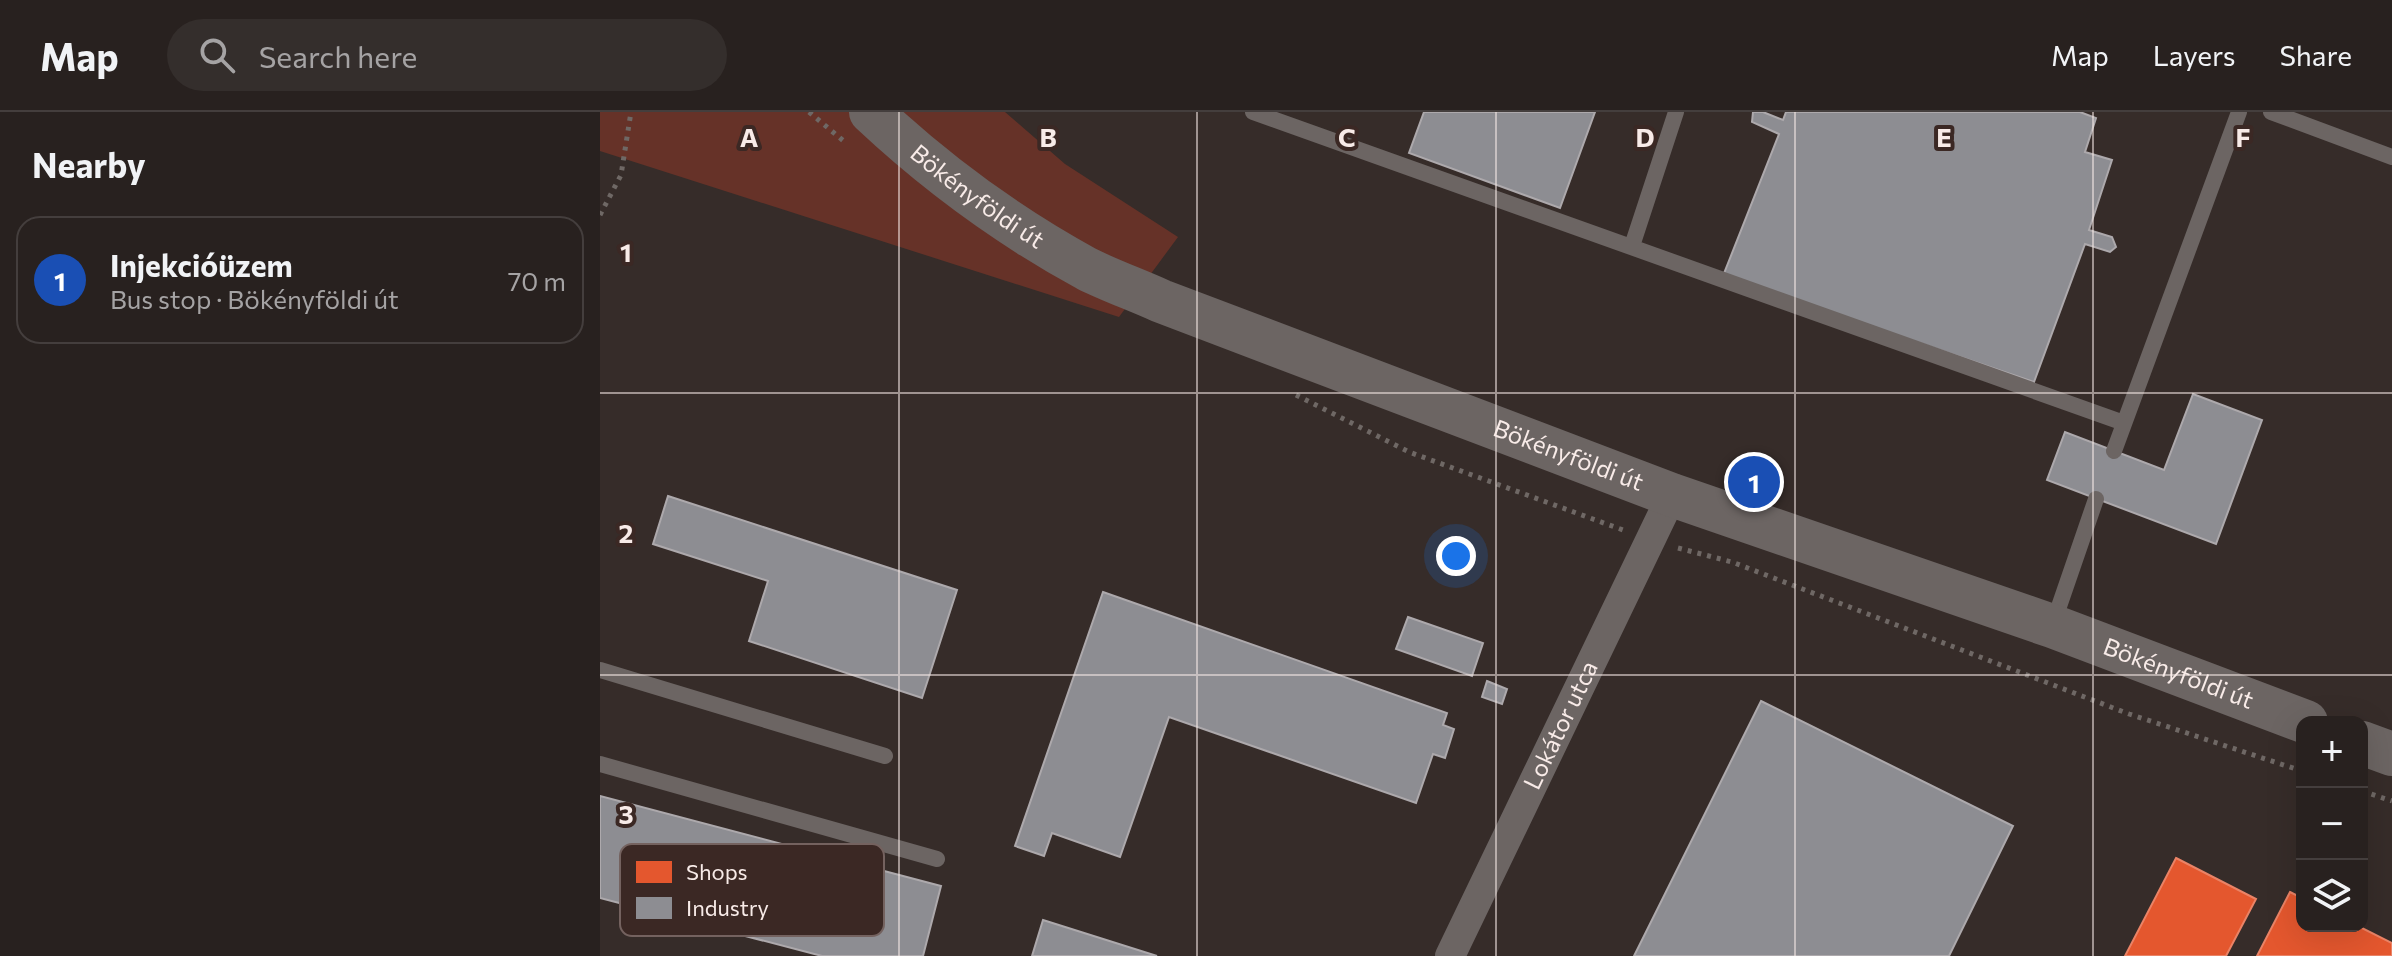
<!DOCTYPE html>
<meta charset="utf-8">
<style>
body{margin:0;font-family:Commissioner,sans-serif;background:#342e2c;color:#f1f3f6}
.controls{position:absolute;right:24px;bottom:24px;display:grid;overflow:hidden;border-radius:16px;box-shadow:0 8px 32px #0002}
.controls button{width:72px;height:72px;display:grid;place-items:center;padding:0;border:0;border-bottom:2px solid #443e3d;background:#28211f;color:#f1f3f6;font:40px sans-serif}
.you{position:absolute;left:856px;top:444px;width:28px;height:28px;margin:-20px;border:6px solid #fff;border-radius:50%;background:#1a73e8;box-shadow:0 0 0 12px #1a73e833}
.badge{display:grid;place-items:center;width:52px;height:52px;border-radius:50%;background:#8c9099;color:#fff;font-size:26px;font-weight:700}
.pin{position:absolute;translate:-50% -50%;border:4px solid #fff;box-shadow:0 2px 8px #0006}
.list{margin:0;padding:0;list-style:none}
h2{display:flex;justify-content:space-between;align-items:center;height:104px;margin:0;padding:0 32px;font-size:34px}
h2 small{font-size:26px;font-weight:400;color:#a5a3a4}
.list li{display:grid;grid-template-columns:52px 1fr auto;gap:24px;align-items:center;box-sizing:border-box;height:128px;margin:0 16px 16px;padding:0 16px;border:2px solid #443e3d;border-radius:24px}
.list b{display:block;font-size:30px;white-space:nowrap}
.list p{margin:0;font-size:26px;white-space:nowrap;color:#a5a3a4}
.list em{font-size:26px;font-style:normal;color:#a5a3a4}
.icon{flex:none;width:44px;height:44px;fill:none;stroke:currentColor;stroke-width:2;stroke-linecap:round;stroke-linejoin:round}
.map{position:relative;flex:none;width:1792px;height:844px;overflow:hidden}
header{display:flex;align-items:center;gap:48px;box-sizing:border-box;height:112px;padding:0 40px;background:#28211f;border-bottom:2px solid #443e3d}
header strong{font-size:38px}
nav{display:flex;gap:44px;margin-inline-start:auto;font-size:28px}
.search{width:560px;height:72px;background:#342e2c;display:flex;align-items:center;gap:20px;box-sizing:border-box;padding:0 28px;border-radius:44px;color:#a5a3a4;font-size:30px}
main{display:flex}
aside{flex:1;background:#28211f}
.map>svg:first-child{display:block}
.green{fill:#663228}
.shops{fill:#e4572e;stroke:#ea8366;stroke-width:2}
.industry{fill:#8d8d92;stroke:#ada9ac;stroke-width:2}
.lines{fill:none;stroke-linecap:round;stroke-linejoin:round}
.path{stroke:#6f6865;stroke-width:5;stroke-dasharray:4 6;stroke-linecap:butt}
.lane{stroke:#6c6563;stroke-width:16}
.street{stroke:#6c6563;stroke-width:30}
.secondary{stroke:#6c6563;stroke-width:44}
.grid{fill:none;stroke:#f8ebe8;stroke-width:2;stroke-opacity:0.55}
.labels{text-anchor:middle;stroke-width:8;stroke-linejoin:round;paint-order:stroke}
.street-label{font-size:24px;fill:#f8ebe8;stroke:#3b2824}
.key{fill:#3b2824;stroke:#74625f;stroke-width:2}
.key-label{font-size:22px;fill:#f8ebe8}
.grid-label{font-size:26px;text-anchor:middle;font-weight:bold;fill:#f8ebe8;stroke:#3b2824;stroke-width:8;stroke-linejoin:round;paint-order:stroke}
</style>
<header>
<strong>Map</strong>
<div class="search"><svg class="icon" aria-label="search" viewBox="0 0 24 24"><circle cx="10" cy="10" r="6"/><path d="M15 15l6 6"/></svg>Search here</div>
<nav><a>Map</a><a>Layers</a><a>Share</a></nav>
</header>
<main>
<aside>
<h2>Nearby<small></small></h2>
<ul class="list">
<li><span class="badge" style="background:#1a4fb4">1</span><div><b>Injekcióüzem</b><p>Bus stop · Bökényföldi út</p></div><em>70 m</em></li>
</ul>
</aside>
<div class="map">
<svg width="1792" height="844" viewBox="0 0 1792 844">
<rect width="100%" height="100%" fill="#362c29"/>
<path class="green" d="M0 0H405L465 52 578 125 519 205 0 39Z"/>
<path class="shops" d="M1576 746 1656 787 1626 844H1525Z
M1690 780 1702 786V814H1758L1792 831V844H1657Z"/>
<path class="industry" d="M824 0H995L960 96 809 41Z
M1153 0H1163L1183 8 1186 0H1480L1496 6 1485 40 1512 48 1489 118 1512 125 1516 135 1510 140 1485 132 1434 270 1123 164 1179 22 1152 10Z
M1593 282 1662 308 1616 432 1447 368 1465 320 1564 358Z
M68 384 357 478 322 586 149 529 168 469 53 432Z
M503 480 847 601 843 613 854 617 845 646 833 642 816 691 569 605 520 745 452 721 444 744 415 734Z
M808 505 883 531 872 564 796 537Z
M887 569 907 577 902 592 882 585Z
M1161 589 1413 714 1349 844H1034Z
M0 684 341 774 323 844H222L0 786Z
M443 808 557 844H432Z"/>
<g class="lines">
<path class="path" d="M209 0 246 31
M0 103 21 63 31 0
M696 283 809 340 1023 418
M1078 436 1132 450 1529 602 1702 659
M1762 679 1792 689"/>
<path class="lane" d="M653 0 1524 311
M1671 0 1792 45
M1032 134 1076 0
M1514 339 1639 0
M1453 512 1496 387
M0 558 285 644
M0 652 337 747"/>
<path class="street" id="s1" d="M850 844 1072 383"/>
<g class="secondary">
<path id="s2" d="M271 0C335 60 410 115 487 157 511 169 537 178 561 189L1072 383 1452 514 1706 610"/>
<path d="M1762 631 1792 642"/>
</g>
</g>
<path class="grid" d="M299 0V844M597 0V844M896 0V844M1195 0V844M1493 0V844M0 281H1792M0 563H1792"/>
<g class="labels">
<g class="street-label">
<text dy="8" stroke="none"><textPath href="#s2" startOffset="136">Bökényföldi út</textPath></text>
<text dy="8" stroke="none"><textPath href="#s2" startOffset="784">Bökényföldi út</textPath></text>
<text dy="8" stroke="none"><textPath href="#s2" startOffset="1432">Bökényföldi út</textPath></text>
<text dy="8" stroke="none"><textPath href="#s1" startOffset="256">Lokátor utca</textPath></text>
</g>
</g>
<rect x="20" y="732" width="264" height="92" rx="12" class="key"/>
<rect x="36" y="749" width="36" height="22" fill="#e4572e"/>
<rect x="36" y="785" width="36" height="22" fill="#8d8d92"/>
<g class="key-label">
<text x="86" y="768">Shops</text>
<text x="86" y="804">Industry</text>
</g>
<g class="grid-label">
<text x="149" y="35">A</text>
<text x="448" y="35">B</text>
<text x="747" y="35">C</text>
<text x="1045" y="35">D</text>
<text x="1344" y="35">E</text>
<text x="1643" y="35">F</text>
<text x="26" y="150">1</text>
<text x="26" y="431">2</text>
<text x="26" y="712">3</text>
</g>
</svg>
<div class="controls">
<button>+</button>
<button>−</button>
<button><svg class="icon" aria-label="layers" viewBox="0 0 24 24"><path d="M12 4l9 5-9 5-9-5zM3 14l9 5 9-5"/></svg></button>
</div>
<div class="you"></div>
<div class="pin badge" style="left:1154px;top:370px;background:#1a4fb4">1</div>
</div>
</main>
